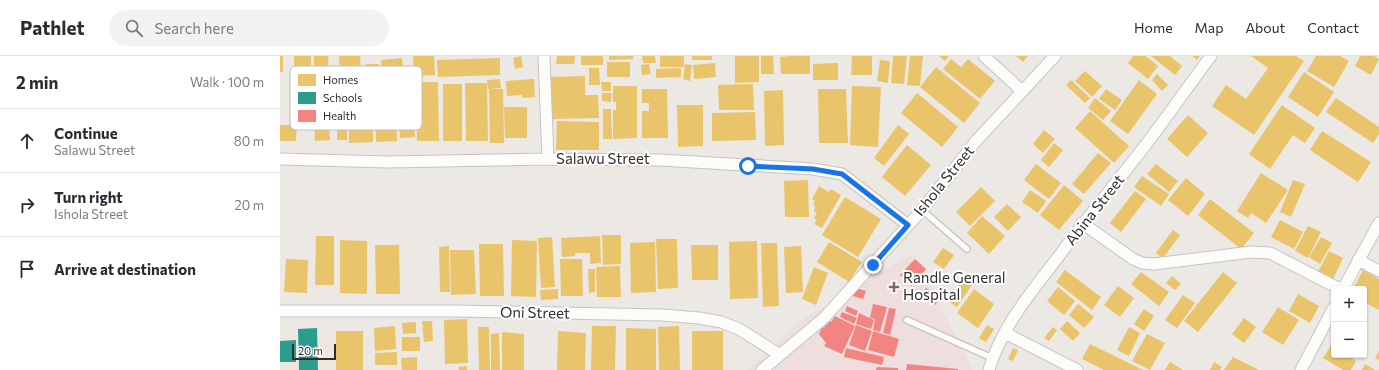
<!DOCTYPE html>
<meta charset="utf-8">
<style>
body{margin:0;font-family:Commissioner,sans-serif;background:#f2f2f3;color:#2b2b33}
.controls{position:absolute;right:12px;bottom:12px;display:grid;overflow:hidden;border-radius:4px;box-shadow:0 1px 3px #0004}
.controls button{width:36px;height:36px;display:grid;place-items:center;padding:0;border:0;border-bottom:1px solid #e1e1e2;background:#fff;color:#2b2b33;font:20px sans-serif}
.scale{position:absolute;left:12px;bottom:10px;width:44px;box-sizing:border-box;padding-left:4px;border:2px solid #2e2e2e;border-top:0;font-size:11px;line-height:14px;white-space:nowrap;color:#2e2e2e;-webkit-text-stroke:3px #fff;paint-order:stroke}
.stop{position:absolute;width:12px;height:12px;margin:-9px;border:3px solid #1a73e8;border-radius:50%;background:#fff}
.stop.end{background:#1a73e8;border-color:#fff;box-shadow:0 1px 4px #0008}
.list{margin:0;padding:0;list-style:none}
h2{display:flex;justify-content:space-between;align-items:center;height:52px;margin:0;padding:0 16px;font-size:17px}
h2 small{font-size:13px;font-weight:400;color:#7c7c81}
.list li{display:grid;grid-template-columns:26px 1fr auto;gap:12px;align-items:center;box-sizing:border-box;height:64px;padding:0 16px;border-top:1px solid #e1e1e2}
.list b{display:block;font-size:15px;white-space:nowrap}
.list p{margin:0;font-size:13px;white-space:nowrap;color:#7c7c81}
.list em{font-size:13px;font-style:normal;color:#7c7c81}
.icon{flex:none;width:22px;height:22px;fill:none;stroke:currentColor;stroke-width:2;stroke-linecap:round;stroke-linejoin:round}
.map{position:relative;flex:none;width:1099px;height:314px;overflow:hidden}
header{display:flex;align-items:center;gap:24px;box-sizing:border-box;height:56px;padding:0 20px;background:#fff;border-bottom:1px solid #e1e1e2}
header strong{font-size:19px}
nav{display:flex;gap:22px;margin-inline-start:auto;font-size:14px}
.search{width:280px;height:36px;background:#f2f2f3;display:flex;align-items:center;gap:10px;box-sizing:border-box;padding:0 14px;border-radius:22px;color:#7c7c81;font-size:15px}
main{display:flex}
aside{flex:1;background:#fff}
.map>svg:first-child{display:block}
.education{fill:#efe7d9}
.medical{fill:#eededd}
.homes{fill:#e9c46a}
.schools{fill:#2a9d8f}
.health{fill:#f28482}
.lines{fill:none;stroke-linecap:round;stroke-linejoin:round}
.lane-casing{stroke:#c5c4c5;stroke-width:8}
.street-casing{stroke:#c5c4c5;stroke-width:13}
.lane{stroke:#fcfcfb;stroke-width:5.5}
.street{stroke:#fcfcfb;stroke-width:11}
.route{stroke:#1a73e8;stroke-width:5}
.poi-dot{fill:#706f6e;stroke:#fff;stroke-width:1.5}
.labels{text-anchor:middle;stroke-width:4;stroke-linejoin:round;paint-order:stroke}
.street-label{font-size:15px;fill:#2e2e2e;stroke:#fff}
.poi-label{font-size:15px;fill:#2e2e2e;stroke:#fff;text-anchor:start}
.key{fill:#fff;stroke:#c0c0c0;stroke-width:1}
.key-label{font-size:11px;fill:#2e2e2e}
</style>
<header>
<strong>Pathlet</strong>
<div class="search"><svg class="icon" aria-label="search" viewBox="0 0 24 24"><circle cx="10" cy="10" r="6"/><path d="M15 15l6 6"/></svg>Search here</div>
<nav><a>Home</a><a>Map</a><a>About</a><a>Contact</a></nav>
</header>
<main>
<aside>
<h2>2 min<small>Walk · 100 m</small></h2>
<ul class="list">
<li><svg class="icon" aria-label="ahead" viewBox="0 0 24 24"><path d="M12 20V5M6 11l6-6 6 6"/></svg><div><b>Continue</b><p>Salawu Street</p></div><em>80 m</em></li>
<li><svg class="icon" aria-label="right" viewBox="0 0 24 24"><path d="M7 20v-9h11M14 6l5 5-5 5"/></svg><div><b>Turn right</b><p>Ishola Street</p></div><em>20 m</em></li>
<li><svg class="icon" aria-label="arrive" viewBox="0 0 24 24"><path d="M6 21V4h12l-3 4 3 4H6"/></svg><div><b>Arrive at destination</b></div></li>
</ul>
</aside>
<div class="map">
<svg width="1099" height="314" viewBox="0 0 1099 314">
<rect width="100%" height="100%" fill="#ece8e4"/>
<path class="education" d="M0 278 56 284V314H0Z"/>
<path class="medical" d="M633 197 693 314H467L521 265Z"/>
<path class="homes" d="M0 0H3V16H0Z
M14 0H31V19H14Z
M34 0H48L49 17H34Z
M59 0H80L81 17H60Z
M133 0H154L155 19 134 20Z
M241 0 243 11 235 13 233 2Z
M277 0H295L294 8H276Z
M301 0H323V9H301Z
M329 0H353V3L329 4Z
M362 0H375L376 7H363Z
M380 0H404V11H380Z
M412 0H432V4H412Z
M455 0H479V26L455 27Z
M481 0H493L494 18H481Z
M510 0H530V18H501L500 1Z
M572 0H592V19H571Z
M613 0H627L624 28 611 27Z
M630 0H643L640 30 627 29Z
M659 0H669L665 5Z
M736 0H748L743 6Z
M853 0H866L878 10 868 23 848 7Z
M871 0H890L902 10 895 19Z
M912 0H920L917 4Z
M971 0H1016L1024 5 974 79 932 50 946 29 966 43 988 12Z
M1036 0H1060L1069 5 1054 31 1027 15Z
M1080 0H1094L1099 3 1091 19 1075 10Z
M122 2 124 18 103 20 101 4Z
M220 2V19L158 21 157 4Z
M671 3 681 11 688 3 715 25 700 43 663 13Z
M600 4 610 5 608 27 597 25Z
M327 6H350V21H327Z
M435 7 436 21 414 23 413 9Z
M558 7V24H533V8Z
M86 8H99V22H86Z
M369 8 371 18 362 19 361 9Z
M405 8 412 9 410 25 403 23Z
M656 11 700 47 684 67 640 31Z
M309 12H319L320 29H309Z
M401 12V21L376 22V13Z
M805 15 822 30 812 41 795 25Z
M1024 16 1054 36 1038 61 1008 41Z
M877 18 888 29 882 35 872 24Z
M305 20V39H318L319 62 270 63 269 21Z
M220 23 221 32 208 33 207 24Z
M254 23 255 41 242 42V39L227 40 226 25Z
M791 24 810 42 805 47 786 29Z
M859 24 877 38 848 78 830 65Z
M136 26H158L159 85H137Z
M321 26H331V35H322Z
M69 27H93V86L69 87Z
M185 27H207L208 85H186Z
M163 28H182V85H163Z
M473 28 474 54H439L438 29Z
M57 29H67V84H57Z
M333 30H357V82L333 83V54H336V46H333Z
M572 30 601 31 598 91 570 89Z
M33 31H48L50 84 35 85Z
M209 33H223L224 87H210Z
M362 33H387L388 82H362V55H369V47H362Z
M538 33H566L568 87H539Z
M826 33 842 44 835 54 819 43Z
M503 34 504 89 485 90 484 35Z
M322 37H332L331 46 322 45Z
M637 37 678 71 662 91 621 57Z
M815 42 831 55 823 64 808 52Z
M1056 42 1099 71V78L1093 87 1046 56Z
M397 49H423V90L398 91Z
M1002 49 1035 72 1025 87 1013 79 990 113 969 98Z
M224 51H247V82H225Z
M95 52H116L117 85 96 86Z
M323 53H331L332 83H323Z
M810 55 849 90 834 107 795 72Z
M475 56 476 84 432 85V57Z
M908 59 928 77 907 101 887 83Z
M119 62H134L135 81 120 82Z
M277 65 319 66V94H276Z
M0 69H17L16 85H0Z
M618 69 629 78 604 110 594 102Z
M764 74 775 83 763 97 753 88Z
M1042 75 1091 106 1078 126 1030 94Z
M774 87 783 94 769 111 761 104Z
M627 89 651 109 625 140 602 121Z
M818 97 831 107 804 138 792 128Z
M756 108 781 127 769 143 744 124Z
M876 108 898 125 889 136 867 118Z
M981 117 1008 134 986 167 971 157 968 162 957 155Z
M862 120 889 138 881 150 854 131Z
M906 122 925 138 908 160 888 144Z
M528 124 529 161H505L504 125Z
M1013 124 1025 128 1011 161 1000 156Z
M784 129 803 145 779 174 760 159Z
M539 130 549 136 551 133 561 139 542 172 534 168 537 164 534 162 537 157 534 156 535 150 533 148 535 145 532 143Z
M701 131 715 145 690 170 676 156Z
M750 134 766 145 758 157 742 146Z
M855 135 866 143 841 176 830 167Z
M565 141 601 163 578 201 542 179Z
M930 143 974 177 961 193 918 159Z
M727 148 741 161 728 175 714 161Z
M702 160 725 180 709 198 687 177Z
M1000 164 1023 176 1014 193 991 181Z
M1028 170 1041 176 1028 202 1015 195Z
M893 174 900 179 883 202 876 197Z
M322 179H341V208L323 209Z
M36 180H54V229H35Z
M320 180 321 207 310 208V197H295V200L282 201 281 182Z
M272 181 275 231 261 232 258 182Z
M1041 181 1052 187 1040 208 1029 201Z
M376 183H397L398 232 378 233Z
M60 184 87 185V238L60 237Z
M232 184 257 185 256 241 231 240Z
M477 185 478 242 450 243 449 186Z
M375 186 376 236 351 237 350 187Z
M549 186 582 206 569 226 537 206Z
M481 187H497L499 250 483 251Z
M199 188H223L224 240H200Z
M95 189H119L120 238H96Z
M411 189H438V224H412Z
M169 190 170 236H160L159 191Z
M521 190 523 236 506 237 504 191Z
M663 192 674 199 664 213 653 206Z
M170 194H194L196 238 171 239Z
M1049 195 1063 202 1053 223 1038 216Z
M6 203 28 204 27 237 4 236Z
M280 203H302L303 240H281Z
M340 210 341 241H317L316 211Z
M534 211 548 217 536 249 522 243Z
M308 213H315V236L309 237Z
M785 214 821 241 812 254 776 226Z
M1083 214 1099 223V254L1084 246V233H1073Z
M861 216 889 236 879 250 851 228Z
M943 216 957 227 918 276 904 265Z
M892 220 901 228 895 234 886 227Z
M683 223 692 229 677 251 668 245Z
M838 230 854 242 840 261 824 249Z
M778 231 795 245 784 259 767 245Z
M278 233V243L261 244 260 234Z
M694 233 714 248 698 272 677 257Z
M1018 238 1039 250 1030 267 1009 255Z
M903 239 915 247 897 272 885 264Z
M798 248 814 261 804 272 789 259Z
M998 251 1019 264 1003 289 982 276Z
M864 253 874 260 864 275 854 268Z
M1084 259 1088 262 1084 270Z
M964 262 976 271 964 287 952 278Z
M187 263 188 307 165 308 164 264Z
M142 265H152L153 285 144 286Z
M787 265 800 277 793 285 780 273Z
M136 266V277L123 278 122 267Z
M707 269 714 273 706 286 699 282Z
M115 270 116 293 95 295 94 272Z
M312 270H336L335 314H311Z
M399 270 400 314H379L378 271Z
M198 271H209L210 314H199Z
M773 271 777 274 769 285 764 282Z
M849 271 860 277 849 300 837 294Z
M346 272 376 273V314H346Z
M56 275H83V314H56Z
M278 275 306 277 305 314H277Z
M412 275H443V314H412Z
M222 276 244 278V314H222Z
M219 277 220 314H211V278Z
M867 278 885 287 870 314 852 305Z
M122 281H140V295H122Z
M810 288 863 314H824L802 303Z
M1051 290 1054 291V299H1066L1076 305 1071 314H1063L1043 302Z
M733 292 738 294 733 305 728 303Z
M1099 295V304L1095 302Z
M117 296V309H95V297Z
M137 301V314H122L121 302Z
M953 301 979 314H944Z
M890 306 903 314H885Z
M934 306 942 311 940 314H930Z
M1085 308 1095 314H1082Z
M187 310V314H179L178 311Z"/>
<path class="schools" d="M37 272 38 314H19L18 273Z
M16 284V306H0V285Z"/>
<path class="health" d="M635 203 646 213 632 230 620 219Z
M576 232 586 235 583 243 573 240Z
M646 232 660 241 655 249 642 240Z
M593 248 607 251 600 276 593 274 595 263 590 262Z
M567 250 578 255 576 260 565 255Z
M609 252 616 253 610 279 603 277Z
M562 256 577 262 574 268 560 261Z
M579 257 594 264 591 273 576 268Z
M555 260 575 270 562 298 544 290 546 287 539 278 542 271 544 272 546 268 547 269 549 265 551 266Z
M576 269 592 275 585 295 569 289Z
M593 275 619 283 614 301 588 294Z
M566 292 604 301 602 309 564 301Z
M627 308 678 313V314H626Z
M597 311 618 312V314H596Z"/>
<g class="lines">
<defs>
<path id="lane" d="M642 154 687 193
M627 264 712 302"/>
<path id="street" d="M264 0 268 103
M704 0 742 35
M0 103 107 106 268 103 380 104 533 113 562 118 628 169
M802 167 853 203 862 207 874 208 971 196 990 197 1060 233
M1078 204 1099 215
M1063 233 1099 167
M0 255H175L382 259 419 262 441 266 459 273 500 299
M725 277 797 314
M482 314 544 262 642 154 696 85 775 0
M709 314C722 269 754 233 782 196 806 163 832 132 857 100 883 67 906 33 931 0
M1021 314 1054 251"/>
</defs>
<use href="#lane" class="lane-casing"/>
<use href="#street" class="street-casing"/>
<use href="#lane" class="lane"/>
<use href="#street" class="street"/>
</g>
<g class="lines">
<path class="route" d="M468 110 533 113 562 118 628 169 593 209"/>
</g>
<path class="poi-dot" d="M612 225h4v4h4v4h-4v4h-4v-4h-4v-4h4z"/>
<g class="labels">
<g class="street-label">
<text x="323" y="108">Salawu Street</text>
<text transform="translate(664 125) rotate(-51)" y="5">Ishola Street</text>
<text transform="translate(815 154) rotate(-52)" y="5">Abina Street</text>
<text transform="translate(255 257) rotate(1)" y="5">Oni Street</text>
</g>
<g class="poi-label">
<text x="623" y="227">Randle General<tspan x="623" dy="17">Hospital</tspan></text>
</g>
</g>
<rect x="10" y="10" width="132" height="64" rx="6" class="key"/>
<rect x="18" y="18" width="18" height="12" fill="#e9c46a"/>
<rect x="18" y="36" width="18" height="12" fill="#2a9d8f"/>
<rect x="18" y="54" width="18" height="12" fill="#f28482"/>
<g class="key-label">
<text x="43" y="28">Homes</text>
<text x="43" y="46">Schools</text>
<text x="43" y="64">Health</text>
</g>
</svg>
<div class="controls">
<button>+</button>
<button>−</button>
</div>
<div class="scale">20 m</div>
<div class="stop" style="left:468px;top:110px"></div>
<div class="stop end" style="left:593px;top:209px"></div>
</div>
</main>
